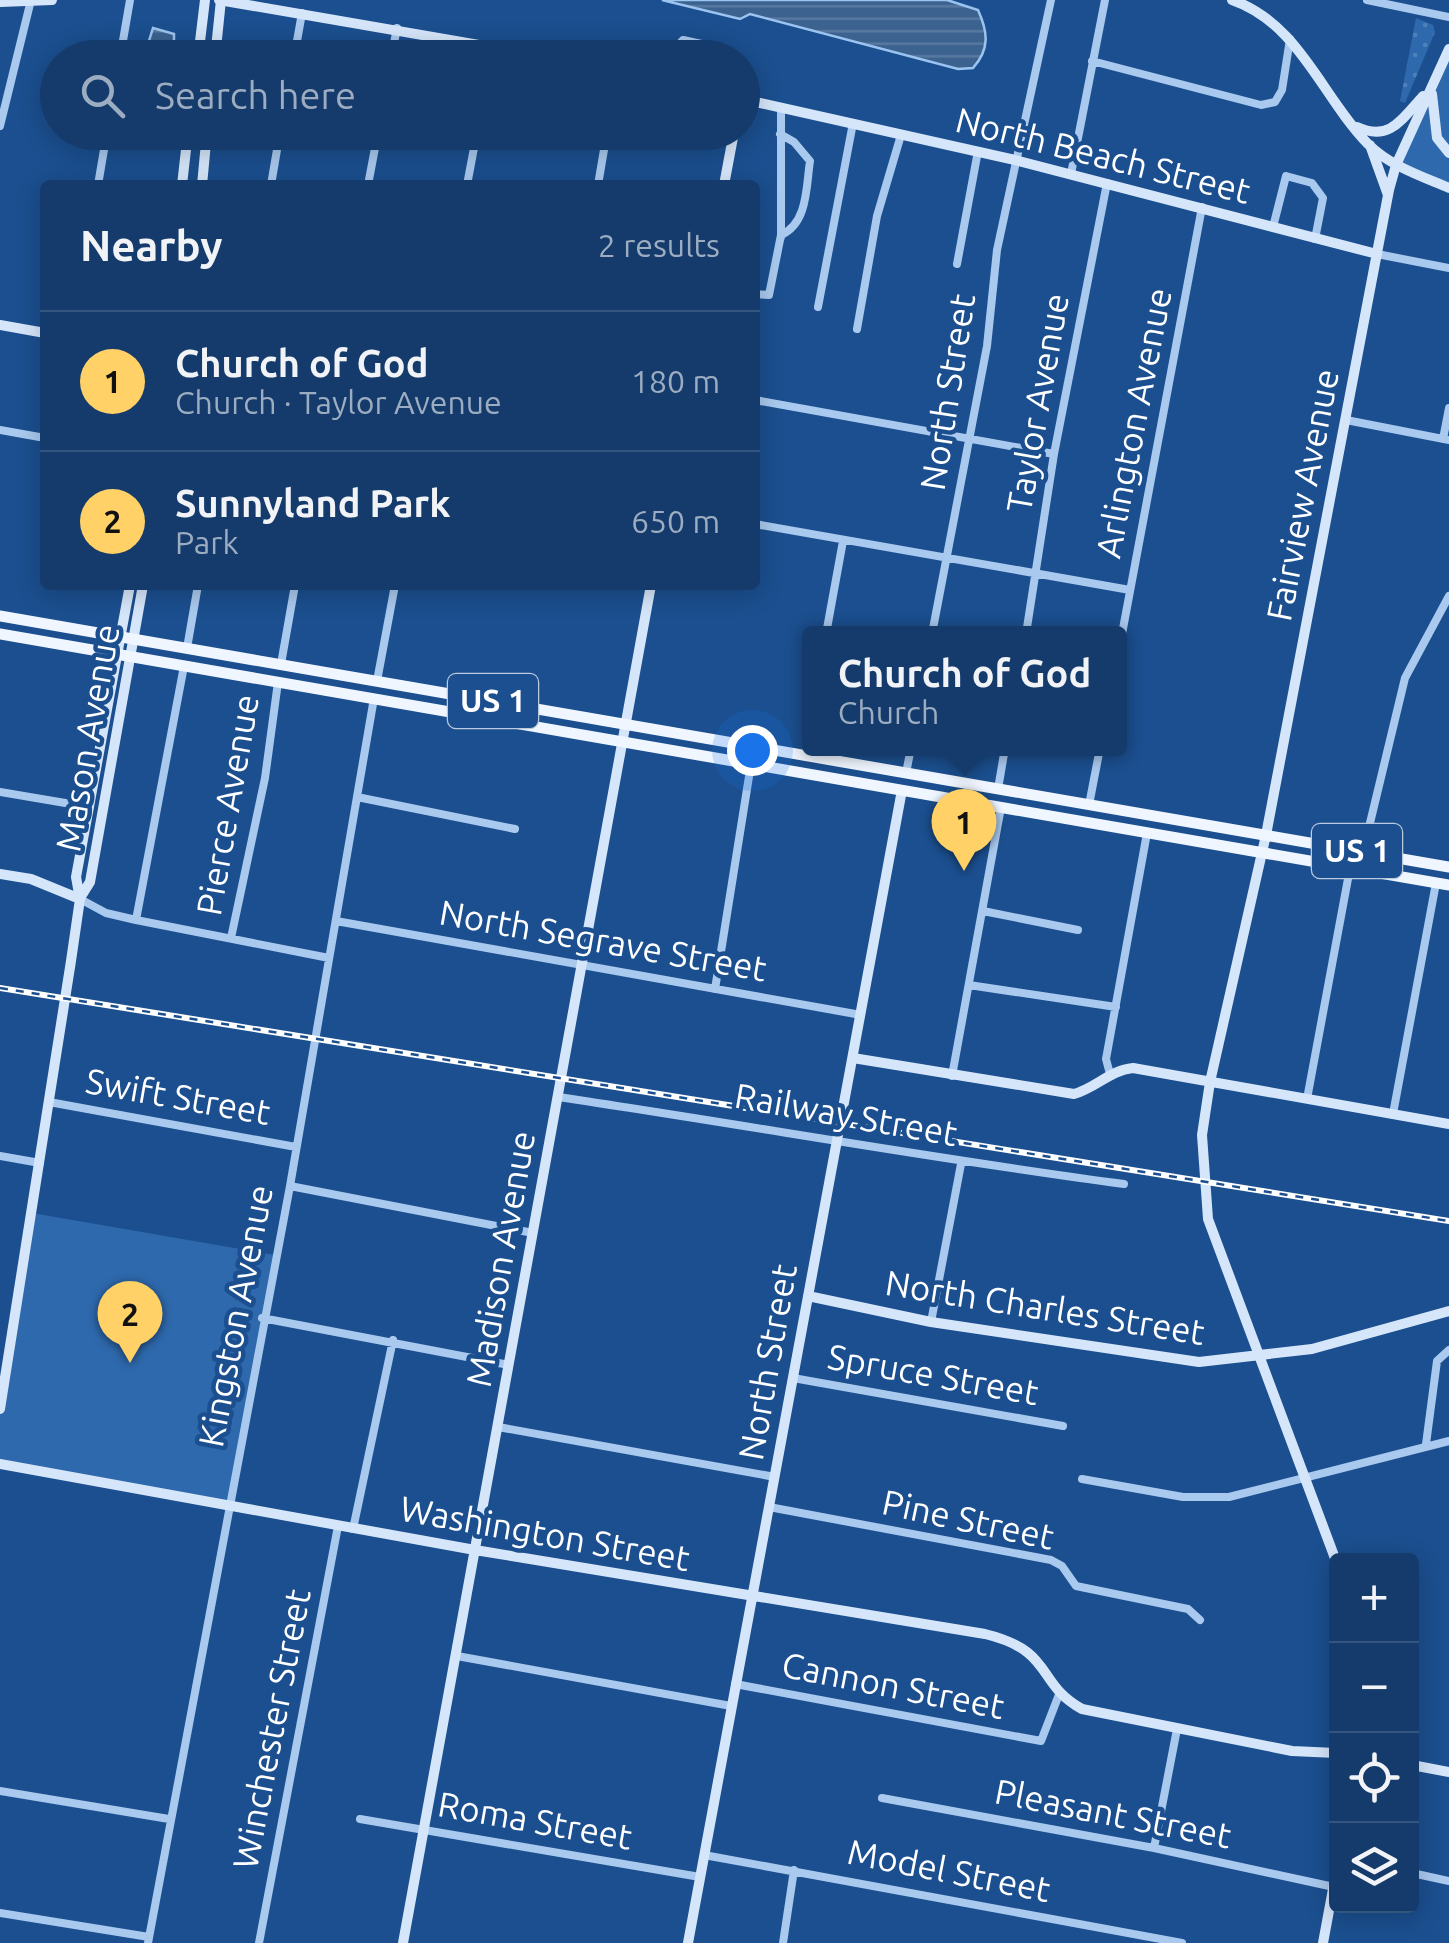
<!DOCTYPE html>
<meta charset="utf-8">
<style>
body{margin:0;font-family:Ubuntu,sans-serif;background:#1d4271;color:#f1f3f6}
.controls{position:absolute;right:30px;bottom:30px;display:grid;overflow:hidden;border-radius:10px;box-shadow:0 5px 25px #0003}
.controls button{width:90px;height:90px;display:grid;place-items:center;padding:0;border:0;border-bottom:2px solid #33557e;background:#143b6b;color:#f1f3f6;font:50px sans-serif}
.you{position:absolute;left:752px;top:750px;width:35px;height:35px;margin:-25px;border:8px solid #fff;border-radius:50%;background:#1a73e8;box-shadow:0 0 0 15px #1a73e833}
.badge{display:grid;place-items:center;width:65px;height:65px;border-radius:50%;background:#ffd166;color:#111;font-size:32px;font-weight:700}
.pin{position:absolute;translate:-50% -82px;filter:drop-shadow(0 2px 5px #0008)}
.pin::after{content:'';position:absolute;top:52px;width:35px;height:30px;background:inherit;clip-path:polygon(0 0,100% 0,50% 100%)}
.popup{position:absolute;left:802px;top:626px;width:325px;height:130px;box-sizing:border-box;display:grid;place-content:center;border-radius:10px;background:#143b6b;filter:drop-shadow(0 2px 8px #0005);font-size:32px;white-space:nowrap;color:#9dadc1}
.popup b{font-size:38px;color:#f1f3f6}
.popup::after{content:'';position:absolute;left:50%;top:100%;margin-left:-20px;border:20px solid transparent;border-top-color:#143b6b}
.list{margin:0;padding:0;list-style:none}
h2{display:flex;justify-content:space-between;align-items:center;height:130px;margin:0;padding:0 40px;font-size:42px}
h2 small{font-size:32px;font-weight:400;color:#9dadc1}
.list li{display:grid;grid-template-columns:65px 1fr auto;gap:30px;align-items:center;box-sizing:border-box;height:140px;padding:0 40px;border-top:2px solid #33557e}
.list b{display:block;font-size:38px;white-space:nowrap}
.list p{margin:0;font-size:32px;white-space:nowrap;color:#9dadc1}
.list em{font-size:32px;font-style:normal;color:#9dadc1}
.icon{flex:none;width:55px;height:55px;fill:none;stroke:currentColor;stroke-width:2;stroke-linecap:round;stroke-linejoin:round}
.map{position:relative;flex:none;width:1449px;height:1943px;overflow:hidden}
.search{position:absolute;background:#143b6b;box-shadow:0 5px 25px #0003;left:40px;top:40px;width:720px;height:110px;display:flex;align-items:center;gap:25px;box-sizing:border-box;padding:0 35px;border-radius:55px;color:#9dadc1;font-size:38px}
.panel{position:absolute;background:#143b6b;box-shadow:0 5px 25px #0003;left:40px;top:180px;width:720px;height:410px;border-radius:10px}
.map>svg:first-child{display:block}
.grass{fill:url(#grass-dots)}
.park{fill:#2e69ad}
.water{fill:url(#water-rules);stroke:#9cc4f0;stroke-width:2.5}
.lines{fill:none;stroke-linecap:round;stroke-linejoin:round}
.street{stroke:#a9c9ee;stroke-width:8}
.secondary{stroke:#d6e6fa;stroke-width:10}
.primary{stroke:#f0f6ff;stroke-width:11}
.rail-casing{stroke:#fff;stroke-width:6}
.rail{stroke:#1b4f8f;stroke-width:2.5;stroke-dasharray:8;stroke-linecap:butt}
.labels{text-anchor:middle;stroke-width:9;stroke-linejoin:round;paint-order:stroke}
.shield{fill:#1b4f8f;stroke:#bbcadd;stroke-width:2.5}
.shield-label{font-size:32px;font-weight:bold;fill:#fff}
.street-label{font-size:35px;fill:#fff;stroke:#1b4f8f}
</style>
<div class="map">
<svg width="1449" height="1943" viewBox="0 0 1449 1943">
<defs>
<pattern id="grass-dots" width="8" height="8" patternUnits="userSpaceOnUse" patternTransform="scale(2.5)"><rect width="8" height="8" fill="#2e69ad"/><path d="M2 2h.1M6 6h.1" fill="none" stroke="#4d80b9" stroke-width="1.8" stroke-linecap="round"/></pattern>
<pattern id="water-rules" width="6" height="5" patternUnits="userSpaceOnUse" patternTransform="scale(2.5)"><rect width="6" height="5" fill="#3c6290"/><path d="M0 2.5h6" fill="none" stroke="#597aa1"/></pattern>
</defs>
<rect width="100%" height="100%" fill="#1b4f8f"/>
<path class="grass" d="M1416 18 1433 25 1435 32 1405 103 1400 101Z"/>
<path class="park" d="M1449 49V188L1396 165Z
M32 1213 275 1255 227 1505 0 1464V1409Z"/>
<path class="water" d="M662 0H947L978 10C988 32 990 49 973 68L958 69 750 14 740 19Z
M153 28 174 34V57H144Z"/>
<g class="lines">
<path class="street" d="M1367 0 1449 17
M671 53 683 40 711 46
M120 58 130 0
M294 58 302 13
M391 58 397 28
M1092 61 1261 105 1275 102 1282 90 1290 39
M0 126 31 0
M1071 174 1105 0
M98 185 107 132
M271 185 280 132
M368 185 378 132
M467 185 477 132
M598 185 607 132
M1273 227 1286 176 1312 183 1323 198 1315 239
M781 237V107
M1377 254 1449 268
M957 264 978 151
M755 294 769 295 781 235C808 223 806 187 810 161L794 142 780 134
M818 307 853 123
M857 329 877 216 901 135
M755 400 1054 454
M1346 420 1449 440
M0 430 45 438
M1443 439 1449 408
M755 524 1130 590
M826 634 843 541
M932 634 987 346 997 250 1051 0
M1026 634 1054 454 1107 183
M187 648 198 585
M1119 650 1202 207
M281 664 295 585
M377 681 395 585
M906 773 911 748
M998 789 1005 748
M0 792 89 807
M357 797 515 829
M1089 805 1100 748
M1363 852 1405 678 1449 596
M80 899 106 913 136 920 329 958
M983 911 1078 930
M136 920 184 666
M336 921 861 1015
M231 938 265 778 278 682
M969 985 1116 1007
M715 989 751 764
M1110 1074 1106 1059 1147 833
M952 1076 1001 807
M558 1097C747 1125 935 1159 1124 1184
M1307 1099 1350 868
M49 1102 296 1147
M1393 1114 1436 883
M0 1156 40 1163
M290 1186 533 1233
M262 1318 509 1365
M931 1322 961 1164
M793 1378 1063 1426
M498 1427 775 1477
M1426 1444 1437 1361 1449 1350
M1082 1479 1183 1497H1229L1449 1441
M769 1507 1051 1560 1062 1566 1076 1586 1188 1609 1200 1620
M353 1529 393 1340
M457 1656 731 1706
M735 1684 1041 1741 1060 1692
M0 1791 169 1819
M882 1798 1154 1848 1334 1887
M360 1819 700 1877
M1154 1848 1177 1729
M704 1855 1182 1943
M1412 1873 1449 1881
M0 1913 149 1937
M148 1943 290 1186 374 698
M259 1943 338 1526
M783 1943 794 1870"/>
<path class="secondary" d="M219 0 555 58
M1232 0C1299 23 1322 97 1368 144 1390 166 1421 176 1449 188
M0 2 52 0
M198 58 205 0
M215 58 221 0
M1432 94 1437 138 1449 153
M742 99 1015 160 1377 254
M1357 127C1390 142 1402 119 1423 96
M1370 145 1388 195
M182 185 188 132
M202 185 207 132
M724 185 734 132
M0 325 45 333
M0 874 31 879 80 899
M80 898 90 882 143 585
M853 1058 1074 1094C1096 1088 1110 1070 1133 1068L1449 1124
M808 1296 931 1322 1199 1362 1312 1349 1449 1311
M0 1409 71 961 80 899 76 877 130 585
M0 1464 475 1550 985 1634C1055 1651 1035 1683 1082 1709L1292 1751 1336 1753
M1336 1561 1208 1219 1202 1135 1210 1082 1266 835 1389 190 1396 165 1449 49
M1412 1765 1449 1772
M403 1943 651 585
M688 1943 902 790
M1323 1943 1336 1873"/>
<path class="primary" d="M0 616 1449 867
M0 634 1449 885"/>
<defs>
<path id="rail" d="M0 988 1449 1221"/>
</defs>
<use href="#rail" class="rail-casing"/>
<use href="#rail" class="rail"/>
</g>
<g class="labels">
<g class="shield">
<rect x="448" y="674" width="90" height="54" rx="8"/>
<rect x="1312" y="824" width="90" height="54" rx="8"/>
</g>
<g class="shield-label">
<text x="493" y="712">US 1</text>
<text x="1357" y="862">US 1</text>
</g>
<g class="street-label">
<text transform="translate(1103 156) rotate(14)" y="12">North Beach Street</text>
<text transform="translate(948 392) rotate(-81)" y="12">North Street</text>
<text transform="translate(1038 403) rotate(-80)" y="12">Taylor Avenue</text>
<text transform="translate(1134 423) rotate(-79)" y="12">Arlington Avenue</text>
<text transform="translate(1303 495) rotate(-79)" y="12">Fairview Avenue</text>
<text transform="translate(88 738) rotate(-80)" y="12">Mason Avenue</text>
<text transform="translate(228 805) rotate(-80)" y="12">Pierce Avenue</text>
<text transform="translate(603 941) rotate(10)" y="12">North Segrave Street</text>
<text transform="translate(178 1097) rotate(10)" y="12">Swift Street</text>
<text transform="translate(846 1115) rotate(10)" y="12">Railway Street</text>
<text transform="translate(501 1259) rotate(-80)" y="12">Madison Avenue</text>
<text transform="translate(1045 1308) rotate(9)" y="12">North Charles Street</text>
<text transform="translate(236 1316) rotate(-79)" y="12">Kingston Avenue</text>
<text transform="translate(768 1362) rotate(-80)" y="12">North Street</text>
<text transform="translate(933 1375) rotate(10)" y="12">Spruce Street</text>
<text transform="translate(968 1520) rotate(12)" y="12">Pine Street</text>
<text transform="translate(545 1534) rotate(10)" y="12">Washington Street</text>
<text transform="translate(893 1686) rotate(11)" y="12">Cannon Street</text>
<text transform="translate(272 1729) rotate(-79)" y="12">Winchester Street</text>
<text transform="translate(1113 1814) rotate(11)" y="12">Pleasant Street</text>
<text transform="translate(535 1821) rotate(10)" y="12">Roma Street</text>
<text transform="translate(949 1871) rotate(11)" y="12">Model Street</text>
</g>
</g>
</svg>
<div class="controls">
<button>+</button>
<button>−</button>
<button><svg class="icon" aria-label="locate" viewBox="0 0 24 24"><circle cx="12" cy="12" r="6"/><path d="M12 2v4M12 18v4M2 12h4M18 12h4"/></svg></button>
<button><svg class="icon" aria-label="layers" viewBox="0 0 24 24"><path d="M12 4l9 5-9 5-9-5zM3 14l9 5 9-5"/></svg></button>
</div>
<div class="you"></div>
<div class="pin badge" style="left:964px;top:871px">1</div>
<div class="popup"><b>Church of God</b>Church</div>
<div class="pin badge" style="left:130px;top:1363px">2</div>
<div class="search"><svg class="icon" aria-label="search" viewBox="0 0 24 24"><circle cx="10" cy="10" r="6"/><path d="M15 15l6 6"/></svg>Search here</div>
<section class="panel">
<h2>Nearby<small>2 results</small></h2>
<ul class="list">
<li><span class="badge">1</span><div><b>Church of God</b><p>Church · Taylor Avenue</p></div><em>180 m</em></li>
<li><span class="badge">2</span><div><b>Sunnyland Park</b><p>Park</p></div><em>650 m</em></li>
</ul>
</section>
</div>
